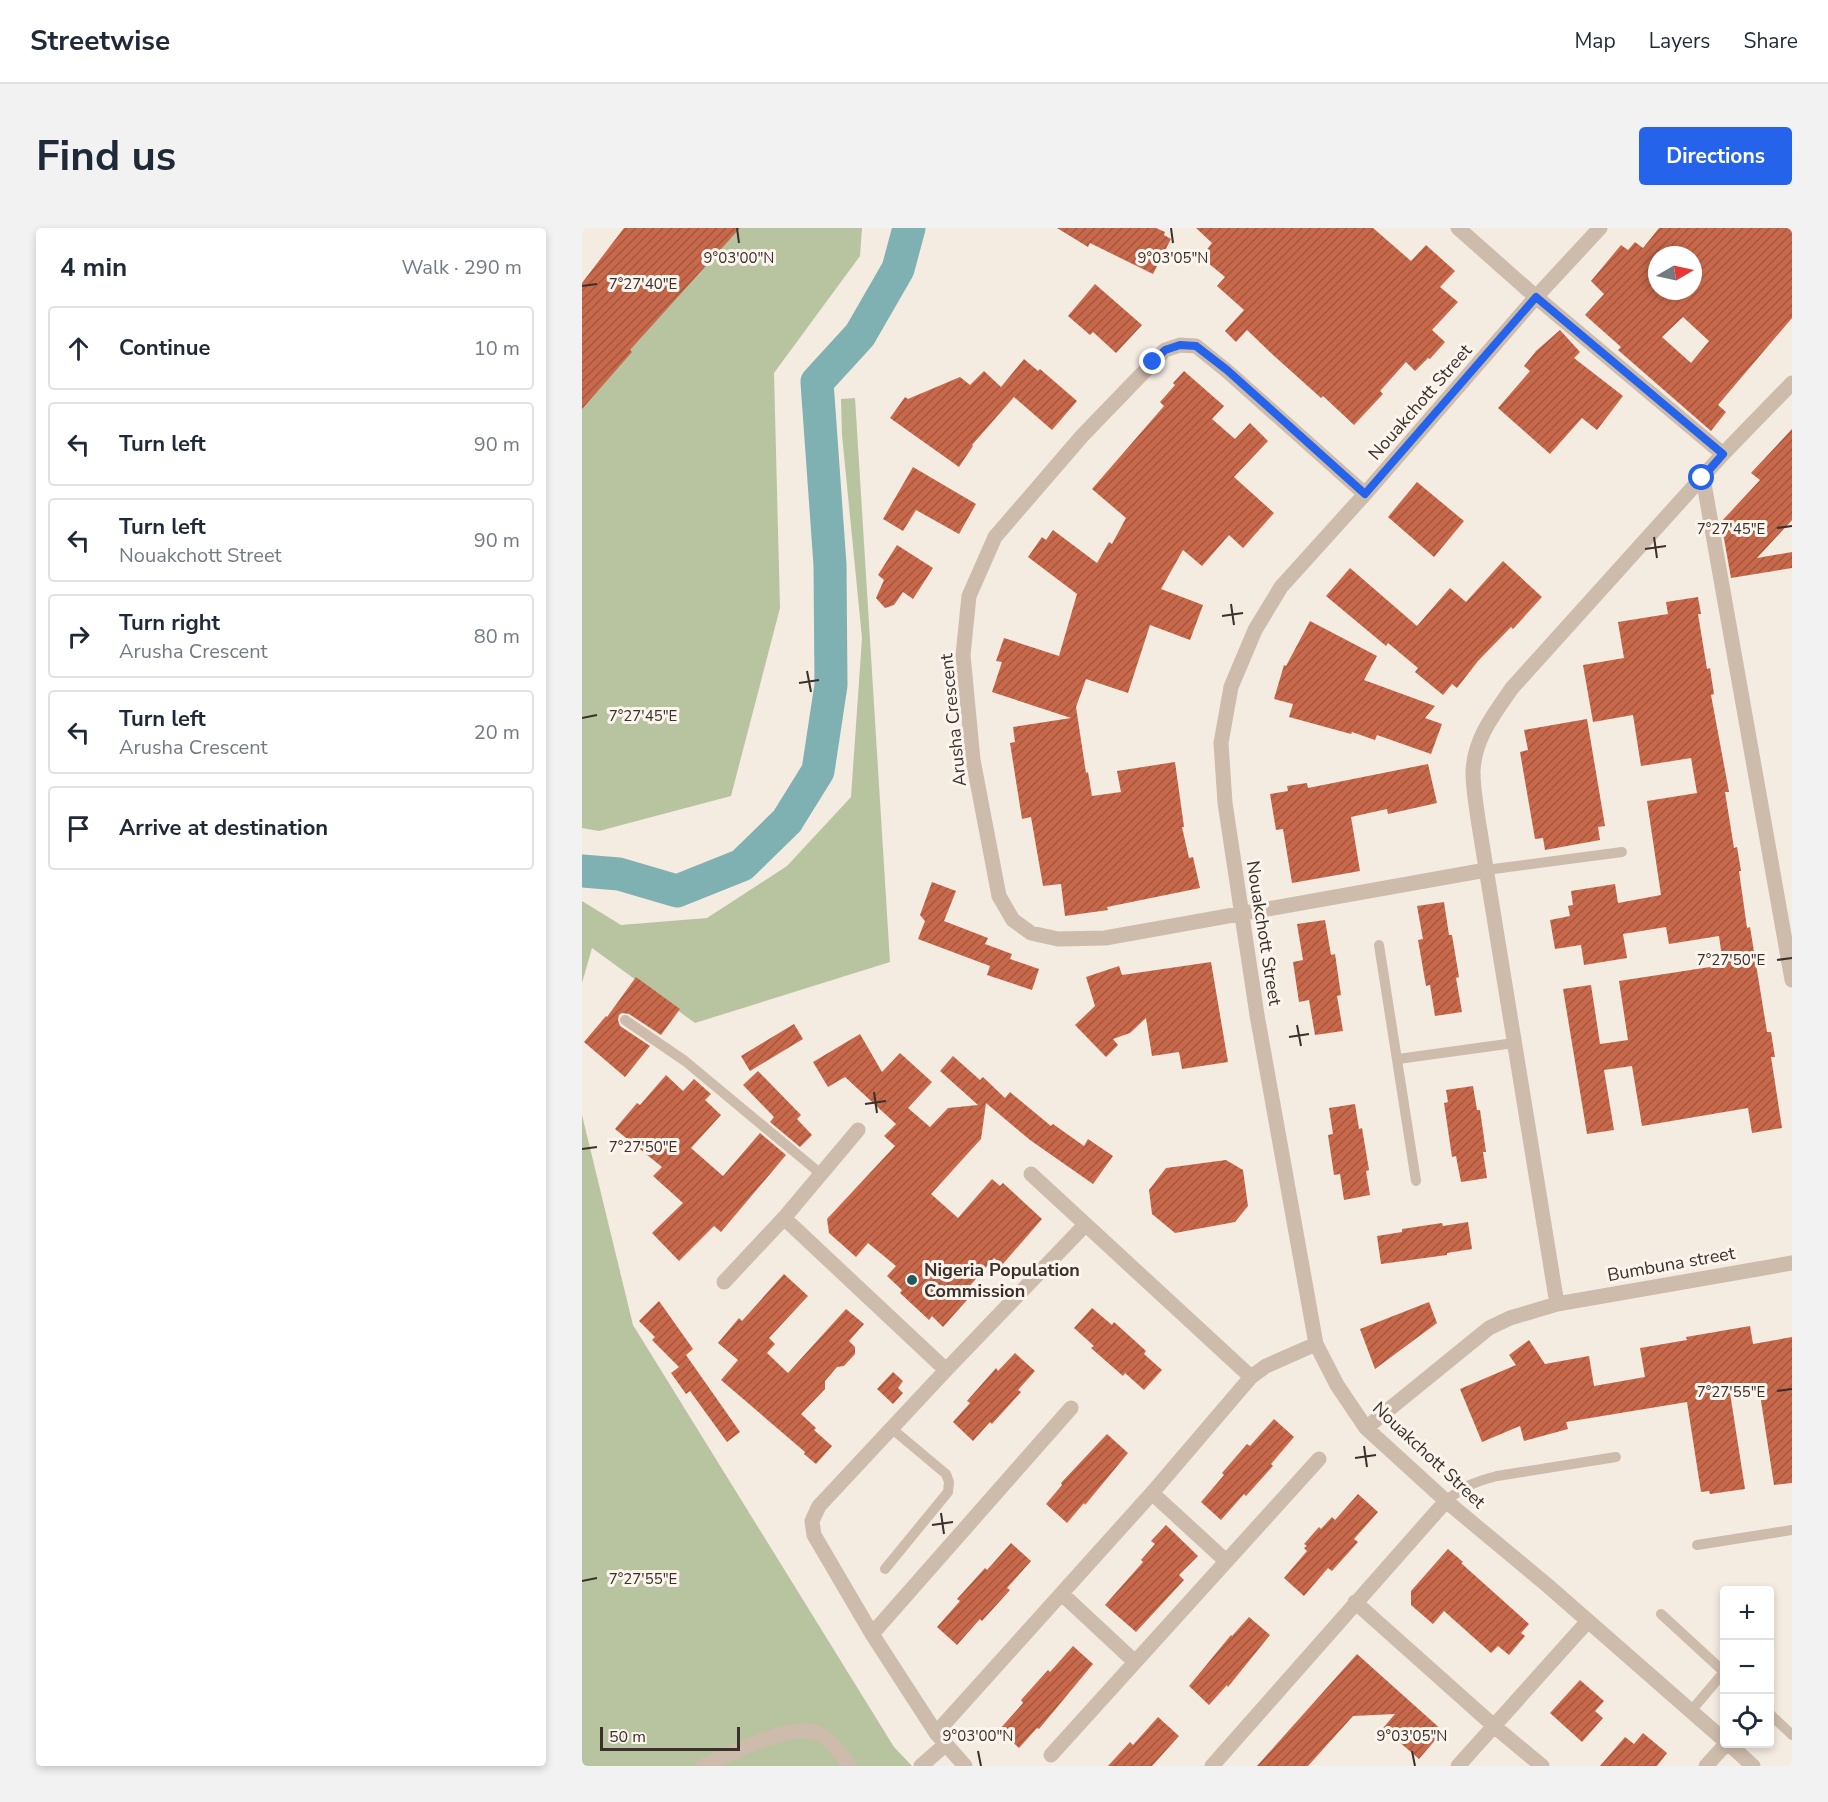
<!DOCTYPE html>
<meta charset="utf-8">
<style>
body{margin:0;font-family:"Nunito Sans",sans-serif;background:#f2f2f3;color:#1f2937}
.controls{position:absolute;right:18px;bottom:18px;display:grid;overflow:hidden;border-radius:6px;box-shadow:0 3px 9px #0003}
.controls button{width:54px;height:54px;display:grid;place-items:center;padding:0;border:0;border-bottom:2px solid #e0e1e3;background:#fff;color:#1f2937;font:30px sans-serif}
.compass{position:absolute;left:1066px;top:18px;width:54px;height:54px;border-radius:50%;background:#fff;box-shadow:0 3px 9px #0003;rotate:81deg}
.scale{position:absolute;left:18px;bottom:15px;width:140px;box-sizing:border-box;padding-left:6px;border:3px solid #3b302b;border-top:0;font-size:16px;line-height:21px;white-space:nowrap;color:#3b302b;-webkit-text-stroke:4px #fbf5ee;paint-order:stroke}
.stop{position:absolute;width:18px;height:18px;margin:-14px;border:4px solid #2563eb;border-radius:50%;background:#fff}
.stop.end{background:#2563eb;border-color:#fff;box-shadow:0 2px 6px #0008}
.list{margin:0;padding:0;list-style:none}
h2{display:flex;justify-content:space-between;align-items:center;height:78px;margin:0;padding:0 24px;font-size:26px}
h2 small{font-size:20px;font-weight:400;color:#747a83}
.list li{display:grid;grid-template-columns:39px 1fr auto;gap:18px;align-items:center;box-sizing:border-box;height:84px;margin:0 12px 12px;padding:0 12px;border:2px solid #e0e1e3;border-radius:6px}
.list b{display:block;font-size:22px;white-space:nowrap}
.list p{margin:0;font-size:20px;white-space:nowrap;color:#747a83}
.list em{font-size:20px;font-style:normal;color:#747a83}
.icon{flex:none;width:33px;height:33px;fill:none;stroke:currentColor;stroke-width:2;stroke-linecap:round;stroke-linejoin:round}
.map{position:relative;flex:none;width:1210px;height:1538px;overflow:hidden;border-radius:6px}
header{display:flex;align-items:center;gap:36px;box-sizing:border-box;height:84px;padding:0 30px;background:#fff;border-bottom:2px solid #e0e1e3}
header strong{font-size:28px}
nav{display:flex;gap:33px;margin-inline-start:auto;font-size:21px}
.intro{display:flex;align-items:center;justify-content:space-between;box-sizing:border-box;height:144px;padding:0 36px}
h1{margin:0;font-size:42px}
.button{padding:15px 27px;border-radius:6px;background:#2563eb;color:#fff;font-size:21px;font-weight:700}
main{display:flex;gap:36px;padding:0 36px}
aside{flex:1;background:#fff;border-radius:6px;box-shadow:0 3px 9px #0003}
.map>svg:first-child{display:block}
.green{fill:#b8c4a0}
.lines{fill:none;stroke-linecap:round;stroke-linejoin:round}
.river{stroke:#7fb0b2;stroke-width:33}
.building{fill:url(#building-hatch);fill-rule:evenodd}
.service{stroke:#cdbbac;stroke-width:10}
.minor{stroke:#cdbbac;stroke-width:15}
.route{stroke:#2563eb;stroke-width:8}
.ticks{fill:none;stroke:#3b302b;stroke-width:2}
.poi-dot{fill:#1f5a5e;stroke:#fbf5ee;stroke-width:2}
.labels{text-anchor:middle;stroke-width:6;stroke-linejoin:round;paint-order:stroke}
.street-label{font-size:18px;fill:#3b302b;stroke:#fbf5ee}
.poi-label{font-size:18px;font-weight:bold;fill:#3b302b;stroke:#fbf5ee;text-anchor:start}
.ticks-label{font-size:15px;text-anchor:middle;fill:#3b302b;stroke:#fbf5ee;stroke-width:6;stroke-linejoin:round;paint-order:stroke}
</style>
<header>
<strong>Streetwise</strong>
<nav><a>Map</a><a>Layers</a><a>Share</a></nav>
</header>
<div class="intro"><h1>Find us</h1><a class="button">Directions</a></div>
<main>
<aside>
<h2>4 min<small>Walk · 290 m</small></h2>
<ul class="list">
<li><svg class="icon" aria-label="ahead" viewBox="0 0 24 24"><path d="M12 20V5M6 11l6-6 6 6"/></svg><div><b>Continue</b></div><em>10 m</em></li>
<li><svg class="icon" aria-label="left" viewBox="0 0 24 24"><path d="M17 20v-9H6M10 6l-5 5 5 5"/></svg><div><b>Turn left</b></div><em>90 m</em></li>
<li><svg class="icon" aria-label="left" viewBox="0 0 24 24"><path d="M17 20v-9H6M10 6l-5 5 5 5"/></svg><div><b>Turn left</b><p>Nouakchott Street</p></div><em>90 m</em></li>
<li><svg class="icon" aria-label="right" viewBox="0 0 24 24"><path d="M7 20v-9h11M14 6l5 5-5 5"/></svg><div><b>Turn right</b><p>Arusha Crescent</p></div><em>80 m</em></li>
<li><svg class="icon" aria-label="left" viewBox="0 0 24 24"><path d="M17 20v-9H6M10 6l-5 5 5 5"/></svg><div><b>Turn left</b><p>Arusha Crescent</p></div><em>20 m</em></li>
<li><svg class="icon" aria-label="arrive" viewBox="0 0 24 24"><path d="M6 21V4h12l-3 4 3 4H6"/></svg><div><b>Arrive at destination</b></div></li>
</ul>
</aside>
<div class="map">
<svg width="1210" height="1538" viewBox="0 0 1210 1538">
<defs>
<pattern id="building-hatch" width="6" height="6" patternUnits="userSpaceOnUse" patternTransform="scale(1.5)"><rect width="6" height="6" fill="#c8694b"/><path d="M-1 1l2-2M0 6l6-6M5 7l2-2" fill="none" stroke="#a4573f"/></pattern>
</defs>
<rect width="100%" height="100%" fill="#f4ebe1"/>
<path class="green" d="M133 0H280L278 28 192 145 198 380 149 568 17 603 0 600V150Z
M273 170 308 734 113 795 10 720 0 755V673L39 697 125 690 205 638 269 569 280 410 260 207 259 171Z
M0 887 51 1097 312 1519 330 1538H0Z"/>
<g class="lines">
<path class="river" d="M0 643 37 646 95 663 160 637 205 593 236 543 249 457 248 337 235 154 278 107 316 41 327 0"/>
</g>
<path class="building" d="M42 0H158L48 122 50 124 0 181V55Z
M475 0H574L583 4 582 7 589 11 571 46 508 15 506 19Z
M614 0H791L829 33 844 17 873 43 858 59 876 74 850 102 863 114 848 131 846 130 833 143 824 134 798 163 801 166 772 197 741 168 739 170 690 126 665 102 654 114 643 103 662 82 635 58 643 49 619 29 630 15Z
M1077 0H1210V90L1136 177 1144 184 1129 203 1036 122 1039 119 1003 87 1022 66 1009 53 1039 17 1046 22 1053 14 1061 20ZM1075 27H1111V63H1075ZM1101 89 1127 113 1109 135 1080 109Z
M513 56 560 97 534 125 511 104 508 107 486 88Z
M978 102 998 124 992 130 1041 168 1015 202 1000 190 968 226 916 180 948 143 942 138 954 123Z
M442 131 456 143 458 141 495 173 470 202 432 169 390 217 391 218 377 239 308 190 323 169 326 171 378 149 388 157 402 143 419 159Z
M602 143 642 178 630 191 653 211 668 195 686 213 652 249 692 285 661 320 647 307 620 338 601 322 579 361 621 377 608 412 568 397 546 465 504 451 494 479 504 545 506 544 510 568 539 564 535 543 593 534 602 599H600L607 630 611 629 618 660 525 679 526 682 483 688 479 656 461 658 449 589 440 591 428 515 433 514 431 499 489 490 410 464 420 434 414 433 422 410 477 428 495 366 446 329 460 309 464 312 471 302 515 335 527 314 530 316 544 290 510 261 582 178 578 174 593 157 591 155Z
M1210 201V292L1175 330 1210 324V340L1149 350 1139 294 1178 252 1169 245Z
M331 239 394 276 377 306 334 282 321 303 301 291Z
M835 254 882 293 852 329 806 289Z
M315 317 351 340 331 371 321 364 312 377 303 380 294 370 302 352 296 347Z
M921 333 960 369 931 401 929 399 896 433 875 460 870 456 861 467 833 444 836 440 806 415 804 418 744 368 768 340 835 398 868 360 884 374Z
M1116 369 1119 386H1116L1125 441 1128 440 1132 466 1129 467 1147 564H1143L1152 620 1155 619 1159 643H1157L1165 700 1168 699 1185 804H1189L1193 829H1189L1200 900 1170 905 1166 880 1060 898 1050 838 1022 842 1032 902 1005 906 981 761 1009 757 1018 816 1046 812 1037 753 1141 737 1137 708 1087 716 1084 699 1041 706 1045 730 1002 737 999 717 973 721 968 692 988 688 986 678 991 677 989 663 1033 656 1036 675 1079 667 1065 573 1115 565 1109 530 1059 538 1051 487 1011 494 1001 437 1042 430 1036 394 1086 386 1084 374Z
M728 393 795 428 782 452 853 478 843 490 860 496 849 526 795 507 793 512 770 504 769 506 707 489 711 476 692 471 702 437 704 438Z
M1005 491 1023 598 1016 599 1018 612 963 622 961 610 953 611 938 524 946 522 942 502Z
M846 536 855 575 806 586 805 581 769 589 778 643 710 655 701 601 694 602 688 566 706 563 705 558 725 555 726 560Z
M350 654 374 663 362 693 406 710 403 716 430 726 428 731 457 741 450 762 405 747 408 738 336 711 343 693 338 687Z
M862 674 867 707H870L877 749 874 750 880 784 853 788 848 757 844 758 836 712 841 711 835 678Z
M743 692 749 727 753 726 759 767 755 768 761 803 733 807 727 772 717 774 711 734 721 732 715 696Z
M629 734 646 834 600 841 597 824 570 828 564 790 548 805 531 811 536 817 524 829 493 797 513 778 504 749 537 738 540 747Z
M54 749 98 781 79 807 47 786 40 785 37 787 36 792 38 798 68 818 43 849 2 814 24 788 25 789Z
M212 796 221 811 168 843 159 828Z
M278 806 300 844 318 825 350 854 326 880 348 899 366 880 396 877 358 843 371 828 398 852 401 849 423 870 428 864 469 898 471 896 502 918 506 911 531 928 511 956 448 912 404 875 399 911 349 966 376 990 410 951 418 958 421 955 460 991 420 1037 412 1030 380 1067 385 1072 361 1099 350 1088 347 1092 318 1065 320 1062 305 1048 314 1038 286 1015 274 1029 247 1005 245 991 313 918 302 908 314 896 263 849 246 859 231 834Z
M176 843 219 887 215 891 230 907 218 919 188 894 192 889 161 857Z
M84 847 101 863 112 851 129 866 123 872 139 887 109 920 141 948 178 905 204 927 139 1004 132 998 97 1033 70 1005 101 975 71 948 80 939 33 901 55 875 58 877Z
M891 858 895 882H898L904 924H901L905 950 879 954 874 928 870 929 862 875 866 874 864 862Z
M773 876 777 901 780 900 787 942 784 943 788 967 762 972 758 946 752 947 746 907 751 906 747 880Z
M644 932 661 942 666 978 653 994 593 1005 570 986 567 962 584 940Z
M886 994 890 1021 865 1025V1027L799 1036 795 1008 820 1004V1001L860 995 861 998Z
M202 1046 226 1068 187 1110 193 1116 185 1125 206 1145 264 1081 282 1096 267 1113 273 1119V1126L262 1138 255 1139 243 1153V1161L219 1186 234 1200 232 1202 250 1218 234 1236 222 1226 223 1224 139 1152 156 1132 136 1115 157 1090 160 1093Z
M77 1073 111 1121 104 1127 158 1204 145 1214 108 1163 104 1166 89 1145 97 1139 70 1112 73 1109 57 1093Z
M847 1074 855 1095 793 1141 778 1101Z
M510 1080 530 1097 532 1094 564 1123 562 1126 580 1142 562 1162 543 1145 541 1148 509 1120 512 1118 492 1100Z
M1168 1098 1171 1116 1210 1109V1255L1192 1257 1177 1160 1148 1165 1163 1261 1128 1266 1127 1263 1119 1264 1105 1174 984 1194 986 1201 942 1213 938 1198 900 1214 878 1161 934 1137 927 1127 947 1112 963 1136 1007 1128 1012 1158 1063 1149 1058 1120 1105 1112 1104 1109Z
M433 1125 453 1143 436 1162 439 1164 410 1196 408 1194 391 1213 371 1194 388 1175 385 1173 414 1140 416 1143Z
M311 1144 321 1153 316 1160 321 1165 311 1176 295 1161Z
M692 1191 712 1209 689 1236 691 1238 664 1268 662 1266 639 1292 619 1274 642 1247 640 1245 665 1216 668 1218Z
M525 1206 546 1225 503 1277 502 1275 485 1295 464 1276 480 1257 479 1255Z
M776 1266 796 1284 772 1311 776 1314 750 1343 746 1340 722 1368 702 1350 725 1323 722 1320 725 1318 722 1316 737 1299 739 1301 750 1289 753 1292Z
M584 1297 616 1328 597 1347 602 1352 554 1404 523 1377 561 1334 559 1332 573 1316 569 1313Z
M429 1315 449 1333 425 1360 428 1362 400 1393 398 1391 375 1417 355 1399 378 1373 375 1371 403 1340 405 1342Z
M866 1321 881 1334 879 1335 947 1396 939 1405 943 1408 927 1427 916 1418 909 1425 862 1383 851 1396 829 1377V1363Z
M667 1389 688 1407 646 1459 645 1457 627 1477 607 1458 649 1407 650 1408Z
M491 1418 511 1436 457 1501 455 1500 437 1520 417 1502 441 1475 439 1472 466 1442 468 1444Z
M775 1426 861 1503 837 1531 801 1500 813 1486 771 1488 726 1538H675Z
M998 1452 1022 1473 1013 1483 1021 1490 1000 1514 968 1485Z
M576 1489 597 1508 570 1538H526L548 1514 551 1517Z
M1061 1505 1085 1525 1075 1538H1018L1043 1509 1052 1516Z"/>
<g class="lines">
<path class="service" d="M904 642 1040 624
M797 717 834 953
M43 792 103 833 239 946
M816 831 932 815
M864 1273C882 1258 892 1254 915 1248L1034 1229
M1115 1317 1210 1302
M303 1341 366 1264 367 1254 364 1246 309 1200
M1079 1386 1141 1443
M1109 1483 1142 1444
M1188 1486 1210 1507"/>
<path class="minor" d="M876 0 954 69 1141 226
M1018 0 954 69 783 266 699 359 673 402 649 459 639 515 643 575 675 787 734 1116 755 1157 784 1200 864 1273 965 1357 1142 1512
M1121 250 1210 752
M783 266 645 143 614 118 598 117 583 122 500 208 413 309 387 368 381 427 391 532 417 668 431 692 449 705 476 711 523 710 904 642
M449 946 669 1149
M202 990 364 1142
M142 1054 202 990 276 902
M975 1076 1210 1035
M784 1200 907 1100 928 1090 975 1076 896 591C894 576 891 560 891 544 892 511 912 486 930 460L1141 226 1210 155
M570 1265 644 1333
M480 1366 553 1434
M773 1374 912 1498 960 1538
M290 1406 489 1180
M354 1505 570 1265 669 1149 684 1138 734 1116
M1147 1516 1171 1538
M469 1527 737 1231
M121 1538C148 1527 208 1494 235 1505 249 1511 259 1526 267 1538
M339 1538 364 1516
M383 1538 354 1505 290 1406 232 1307 230 1293 237 1278 364 1142 503 997
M630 1538 864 1273
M876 1538 1006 1393
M1124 1538 1144 1516"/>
</g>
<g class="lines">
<path class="route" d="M571 134 583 122 598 117 614 118 645 142 783 266 954 69 1141 226 1120 250"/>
</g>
<path class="ticks" d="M155 0 157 15M589 0 591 15M0 58 15 56M1195 300 1210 298M1072 309 1075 330M1063 321 1084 318M649 376 652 397M640 388 661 385M225 443 229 464M217 455 237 452M0 490 15 487M1195 732 1210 730M715 797 719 818M707 809 727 806M292 864 295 885M283 876 304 873M0 921 15 919M1195 1163 1210 1161M782 1218 785 1239M773 1230 794 1227M359 1285 362 1306M350 1297 371 1294M0 1353 15 1350M396 1523 399 1538M830 1523 833 1538"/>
<circle class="poi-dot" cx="330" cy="1052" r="6"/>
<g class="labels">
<g class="street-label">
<text transform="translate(838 174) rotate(-49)" y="6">Nouakchott Street</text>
<text transform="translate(371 492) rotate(-96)" y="6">Arusha Crescent</text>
<text transform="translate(682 705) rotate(81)" y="6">Nouakchott Street</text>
<text transform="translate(1089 1036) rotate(-10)" y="6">Bumbuna street</text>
<text transform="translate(847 1227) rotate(43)" y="6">Nouakchott Street</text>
</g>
<g class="poi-label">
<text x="342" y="1048">Nigeria Population<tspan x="342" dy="21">Commission</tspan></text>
</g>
</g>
<g class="ticks-label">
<text x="157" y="35">9°03'00"N</text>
<text x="591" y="35">9°03'05"N</text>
<text x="61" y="61">7°27'40"E</text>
<text x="1149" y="306">7°27'45"E</text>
<text x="61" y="493">7°27'45"E</text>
<text x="1149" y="737">7°27'50"E</text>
<text x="61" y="924">7°27'50"E</text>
<text x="1149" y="1169">7°27'55"E</text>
<text x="61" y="1356">7°27'55"E</text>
<text x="396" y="1513">9°03'00"N</text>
<text x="830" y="1513">9°03'05"N</text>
</g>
</svg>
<div class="controls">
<button>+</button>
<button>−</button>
<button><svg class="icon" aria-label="locate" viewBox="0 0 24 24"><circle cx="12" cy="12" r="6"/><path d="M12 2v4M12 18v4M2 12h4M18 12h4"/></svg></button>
</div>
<svg class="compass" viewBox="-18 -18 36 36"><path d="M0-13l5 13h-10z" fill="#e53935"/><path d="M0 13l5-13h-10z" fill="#747a83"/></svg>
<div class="scale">50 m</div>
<div class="stop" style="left:1120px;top:250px"></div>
<div class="stop end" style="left:571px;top:134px"></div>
</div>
</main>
